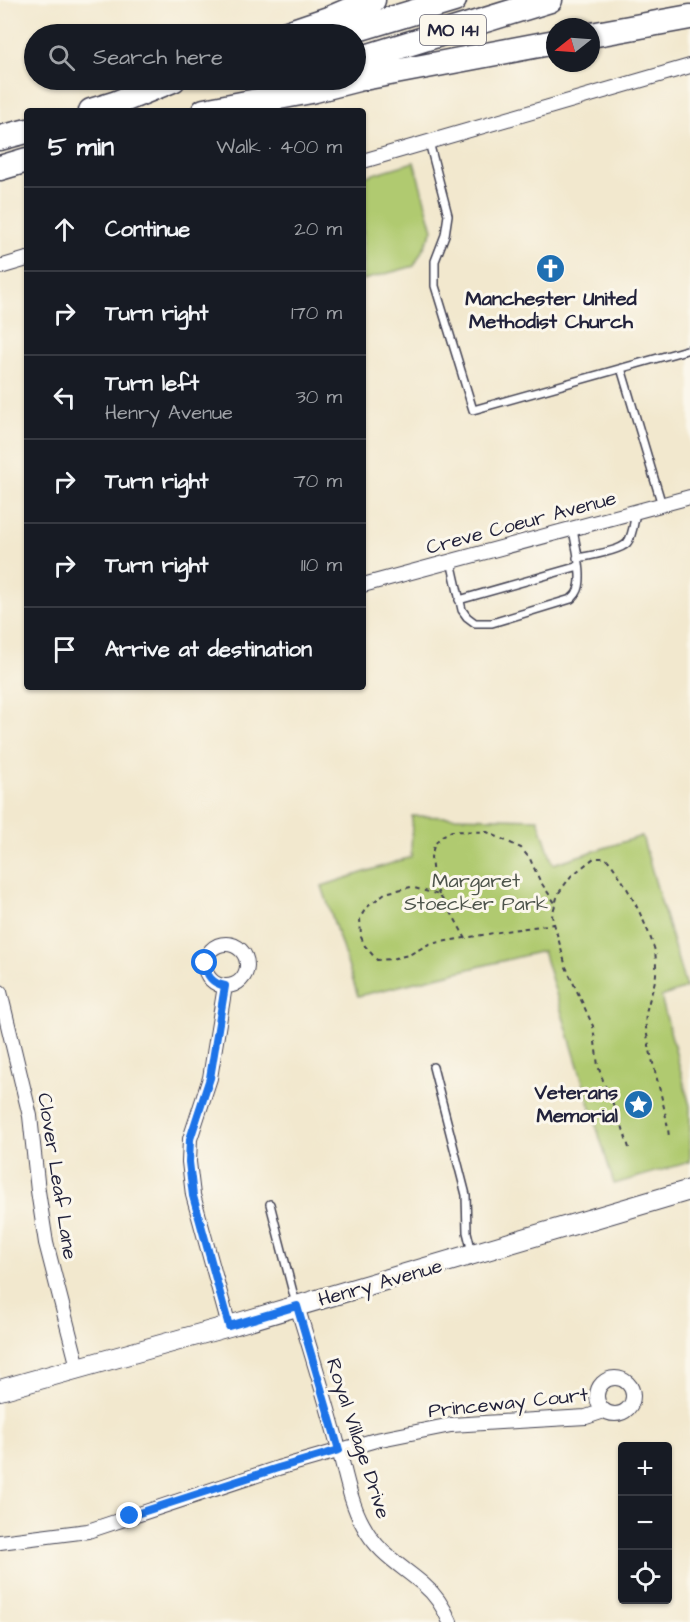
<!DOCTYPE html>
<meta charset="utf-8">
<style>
body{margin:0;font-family:"Architects Daughter",sans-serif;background:#242831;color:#f1f3f6}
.controls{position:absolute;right:18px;bottom:18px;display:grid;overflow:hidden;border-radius:6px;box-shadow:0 2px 4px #0004}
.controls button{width:54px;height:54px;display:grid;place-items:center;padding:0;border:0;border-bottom:2px solid #363941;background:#171b24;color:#f1f3f6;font:30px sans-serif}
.compass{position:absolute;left:546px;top:18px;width:54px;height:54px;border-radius:50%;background:#171b24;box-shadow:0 2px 4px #0004;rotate:253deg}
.stop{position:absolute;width:18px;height:18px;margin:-14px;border:4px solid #1a73e8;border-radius:50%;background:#fff}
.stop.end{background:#1a73e8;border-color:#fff;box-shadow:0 2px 6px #0008}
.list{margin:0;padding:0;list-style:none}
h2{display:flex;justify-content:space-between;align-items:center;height:78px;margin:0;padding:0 24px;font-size:26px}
h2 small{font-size:20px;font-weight:400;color:#9ea1a6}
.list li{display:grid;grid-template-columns:39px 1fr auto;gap:18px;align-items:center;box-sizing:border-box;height:84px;padding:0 24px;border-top:2px solid #363941}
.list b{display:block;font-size:22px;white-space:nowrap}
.list p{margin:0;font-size:20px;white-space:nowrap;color:#9ea1a6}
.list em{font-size:20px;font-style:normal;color:#9ea1a6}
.icon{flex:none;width:33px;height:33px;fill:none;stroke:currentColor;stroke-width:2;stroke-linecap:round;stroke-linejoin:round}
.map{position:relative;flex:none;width:690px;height:1622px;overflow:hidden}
.search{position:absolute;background:#171b24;box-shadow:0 2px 4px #0004;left:24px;top:24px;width:342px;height:66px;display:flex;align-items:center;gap:15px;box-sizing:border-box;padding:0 21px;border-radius:33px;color:#9ea1a6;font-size:22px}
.panel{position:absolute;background:#171b24;box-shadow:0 2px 4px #0004;left:24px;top:108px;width:342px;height:582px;border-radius:6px}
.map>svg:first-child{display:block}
.green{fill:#b0ca70;stroke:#697656;stroke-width:1.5}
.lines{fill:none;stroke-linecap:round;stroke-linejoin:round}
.lane-casing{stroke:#414051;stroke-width:10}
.street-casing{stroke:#414051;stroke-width:16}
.secondary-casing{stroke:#414051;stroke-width:22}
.highway-casing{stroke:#414051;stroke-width:27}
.path{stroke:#414051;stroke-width:2;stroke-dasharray:4.5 4.5;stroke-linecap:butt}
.lane{stroke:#fff;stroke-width:7}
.street{stroke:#fff;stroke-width:14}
.secondary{stroke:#fff;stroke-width:20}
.highway{stroke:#fff;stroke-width:24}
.route{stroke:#1a73e8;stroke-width:8}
.labels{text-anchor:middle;stroke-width:6;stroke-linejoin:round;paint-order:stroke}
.shield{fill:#fbf7ec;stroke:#636270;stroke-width:1.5}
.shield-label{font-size:18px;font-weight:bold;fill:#22223b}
.poi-label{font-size:20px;font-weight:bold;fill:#22223b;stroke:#fbf7ec}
.street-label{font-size:20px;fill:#22223b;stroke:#fbf7ec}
.park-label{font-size:20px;fill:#4d544b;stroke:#fbf7ec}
</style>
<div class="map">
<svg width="690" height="1622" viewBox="0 0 690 1622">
<rect width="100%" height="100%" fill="#fbf7ec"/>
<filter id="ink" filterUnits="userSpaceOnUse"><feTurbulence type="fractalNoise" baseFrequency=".0167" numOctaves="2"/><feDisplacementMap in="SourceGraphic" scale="12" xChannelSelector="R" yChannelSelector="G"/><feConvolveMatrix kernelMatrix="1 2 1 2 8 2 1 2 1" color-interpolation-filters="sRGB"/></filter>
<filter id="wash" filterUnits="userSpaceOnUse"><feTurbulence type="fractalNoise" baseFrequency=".008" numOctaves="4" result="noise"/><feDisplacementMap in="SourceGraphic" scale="24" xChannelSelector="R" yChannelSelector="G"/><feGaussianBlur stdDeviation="1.35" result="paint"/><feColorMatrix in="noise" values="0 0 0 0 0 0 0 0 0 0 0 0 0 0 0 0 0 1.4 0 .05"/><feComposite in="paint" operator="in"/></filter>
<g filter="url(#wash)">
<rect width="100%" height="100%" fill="#f2e8ce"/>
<path class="green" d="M414 162 433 230 414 266 363 280V177Z
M412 816 538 819 553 864 642 836 686 988 661 997 690 1106V1162L614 1184 543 951 358 996 322 886 411 857Z"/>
</g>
<g filter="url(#ink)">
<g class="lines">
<defs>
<path id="lane" d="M429 142 448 215 445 235 435 261V286L473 410 690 349
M621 368 662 505
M577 558C589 556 620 551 627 543 633 536 634 521 636 512
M451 561 462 610 467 617 475 623H492L571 599C573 597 576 595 577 592 585 579 575 544 573 529
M459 600 579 566
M433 1067 466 1195 467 1232 472 1252
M270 1204 296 1304"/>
<path id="street" d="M363 161 690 66
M0 267 27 259
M363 585 690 497
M205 965a21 21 0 1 1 42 0a21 21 0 1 1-42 0Z
M225 986 210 1078 190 1139 189 1162 193 1195 229 1326
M0 992 30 1116 38 1191 46 1243 78 1367
M297 1306C311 1352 325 1397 337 1442 344 1467 350 1503 363 1525 378 1554 401 1565 424 1585 436 1595 444 1608 450 1622
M597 1396a18 18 0 1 1 36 0a18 18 0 1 1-36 0Z
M0 1542 88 1531 278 1468 376 1440 451 1425 586 1417 604 1411"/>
<path id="secondary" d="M0 1390 229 1326 690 1190"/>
<path id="highway" d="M284 34 331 18 373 0
M341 34 454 0
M591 35 690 17
M356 60 550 0
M91 111 114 104 173 80
M204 111 311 91 358 79 555 42
M0 138 27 131
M0 168 27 160"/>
</defs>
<use href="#lane" class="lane-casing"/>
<use href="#street" class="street-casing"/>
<use href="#secondary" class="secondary-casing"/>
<use href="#highway" class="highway-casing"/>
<path class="path" d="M439 895 433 877 431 857 434 846 440 837 452 831 487 832 521 848 530 859 540 881 555 903
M466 939 447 905 439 895 411 887 385 893 366 908 360 918 361 937 365 946 377 960 391 959 409 955 429 944 505 931 554 924
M629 1148 621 1122 605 1086 598 1066 593 1026 566 967 552 916 558 894 571 876 594 858H606C623 876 648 926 655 951 656 958 656 967 656 974 654 993 643 1009 646 1028 651 1065 665 1100 669 1137"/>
<use href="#lane" class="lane"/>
<use href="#street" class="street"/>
<use href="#secondary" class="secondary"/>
<use href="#highway" class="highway"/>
</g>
</g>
<g class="lines" filter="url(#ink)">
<path class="route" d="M130 1516 278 1468 339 1450 297 1306 229 1326 193 1196 189 1162 190 1139 210 1078 225 986C212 983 206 976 205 963"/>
</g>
<defs>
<symbol id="church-disc" viewBox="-11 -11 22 22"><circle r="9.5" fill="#1f6fb2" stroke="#fbf7ec"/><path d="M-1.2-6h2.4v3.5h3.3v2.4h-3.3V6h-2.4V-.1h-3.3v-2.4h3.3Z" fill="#fff"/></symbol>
<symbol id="sight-disc" viewBox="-11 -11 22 22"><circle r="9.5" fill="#1f6fb2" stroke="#fbf7ec"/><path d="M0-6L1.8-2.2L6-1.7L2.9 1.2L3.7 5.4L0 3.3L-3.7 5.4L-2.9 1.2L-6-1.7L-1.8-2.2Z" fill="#fff"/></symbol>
</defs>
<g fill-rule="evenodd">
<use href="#church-disc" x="534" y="252" width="33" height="33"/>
<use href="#sight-disc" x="622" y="1088" width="33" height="33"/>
</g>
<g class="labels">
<rect class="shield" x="420" y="15" width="66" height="30" rx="4.5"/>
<g class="shield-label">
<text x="453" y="36">MO 141</text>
</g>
<g class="poi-label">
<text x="551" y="305">Manchester United<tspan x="551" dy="23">Methodist Church</tspan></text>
<text x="618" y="1099" text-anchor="end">Veterans<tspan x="618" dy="23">Memorial</tspan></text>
</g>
<g class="street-label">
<text transform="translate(521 522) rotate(-15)" y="7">Creve Coeur Avenue</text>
<text transform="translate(58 1176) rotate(81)" y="7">Clover Leaf Lane</text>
<text transform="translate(380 1282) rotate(-16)" y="7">Henry Avenue</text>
<text transform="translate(508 1402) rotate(-6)" y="7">Princeway Court</text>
<text transform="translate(359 1438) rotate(72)" y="7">Royal Village Drive</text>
</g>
<g class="park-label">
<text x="476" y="887">Margaret<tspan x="476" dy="23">Stoecker Park</tspan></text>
</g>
</g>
</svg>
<div class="controls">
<button>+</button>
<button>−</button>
<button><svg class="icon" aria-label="locate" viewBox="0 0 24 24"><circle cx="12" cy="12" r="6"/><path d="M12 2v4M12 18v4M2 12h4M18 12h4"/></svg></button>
</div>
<svg class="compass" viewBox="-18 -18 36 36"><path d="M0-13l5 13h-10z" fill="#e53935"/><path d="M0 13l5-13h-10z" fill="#9ea1a6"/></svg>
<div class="stop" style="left:205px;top:963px"></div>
<div class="stop end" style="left:130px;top:1516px"></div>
<div class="search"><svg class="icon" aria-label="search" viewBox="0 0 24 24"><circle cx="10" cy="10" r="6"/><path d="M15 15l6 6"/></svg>Search here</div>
<section class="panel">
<h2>5 min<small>Walk · 400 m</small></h2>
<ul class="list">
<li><svg class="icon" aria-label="ahead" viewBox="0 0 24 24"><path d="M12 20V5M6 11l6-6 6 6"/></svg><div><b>Continue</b></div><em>20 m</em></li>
<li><svg class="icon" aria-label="right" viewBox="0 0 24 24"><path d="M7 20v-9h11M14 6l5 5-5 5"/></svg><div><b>Turn right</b></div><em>170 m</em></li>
<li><svg class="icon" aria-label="left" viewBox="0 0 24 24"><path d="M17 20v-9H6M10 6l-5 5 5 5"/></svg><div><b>Turn left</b><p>Henry Avenue</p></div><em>30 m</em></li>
<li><svg class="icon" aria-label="right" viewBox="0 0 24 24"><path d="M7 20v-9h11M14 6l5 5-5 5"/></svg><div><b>Turn right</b></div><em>70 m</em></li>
<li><svg class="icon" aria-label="right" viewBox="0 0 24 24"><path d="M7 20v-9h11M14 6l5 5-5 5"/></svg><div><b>Turn right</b></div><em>110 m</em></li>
<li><svg class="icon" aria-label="arrive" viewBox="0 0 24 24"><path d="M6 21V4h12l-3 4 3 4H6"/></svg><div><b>Arrive at destination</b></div></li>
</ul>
</section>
</div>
